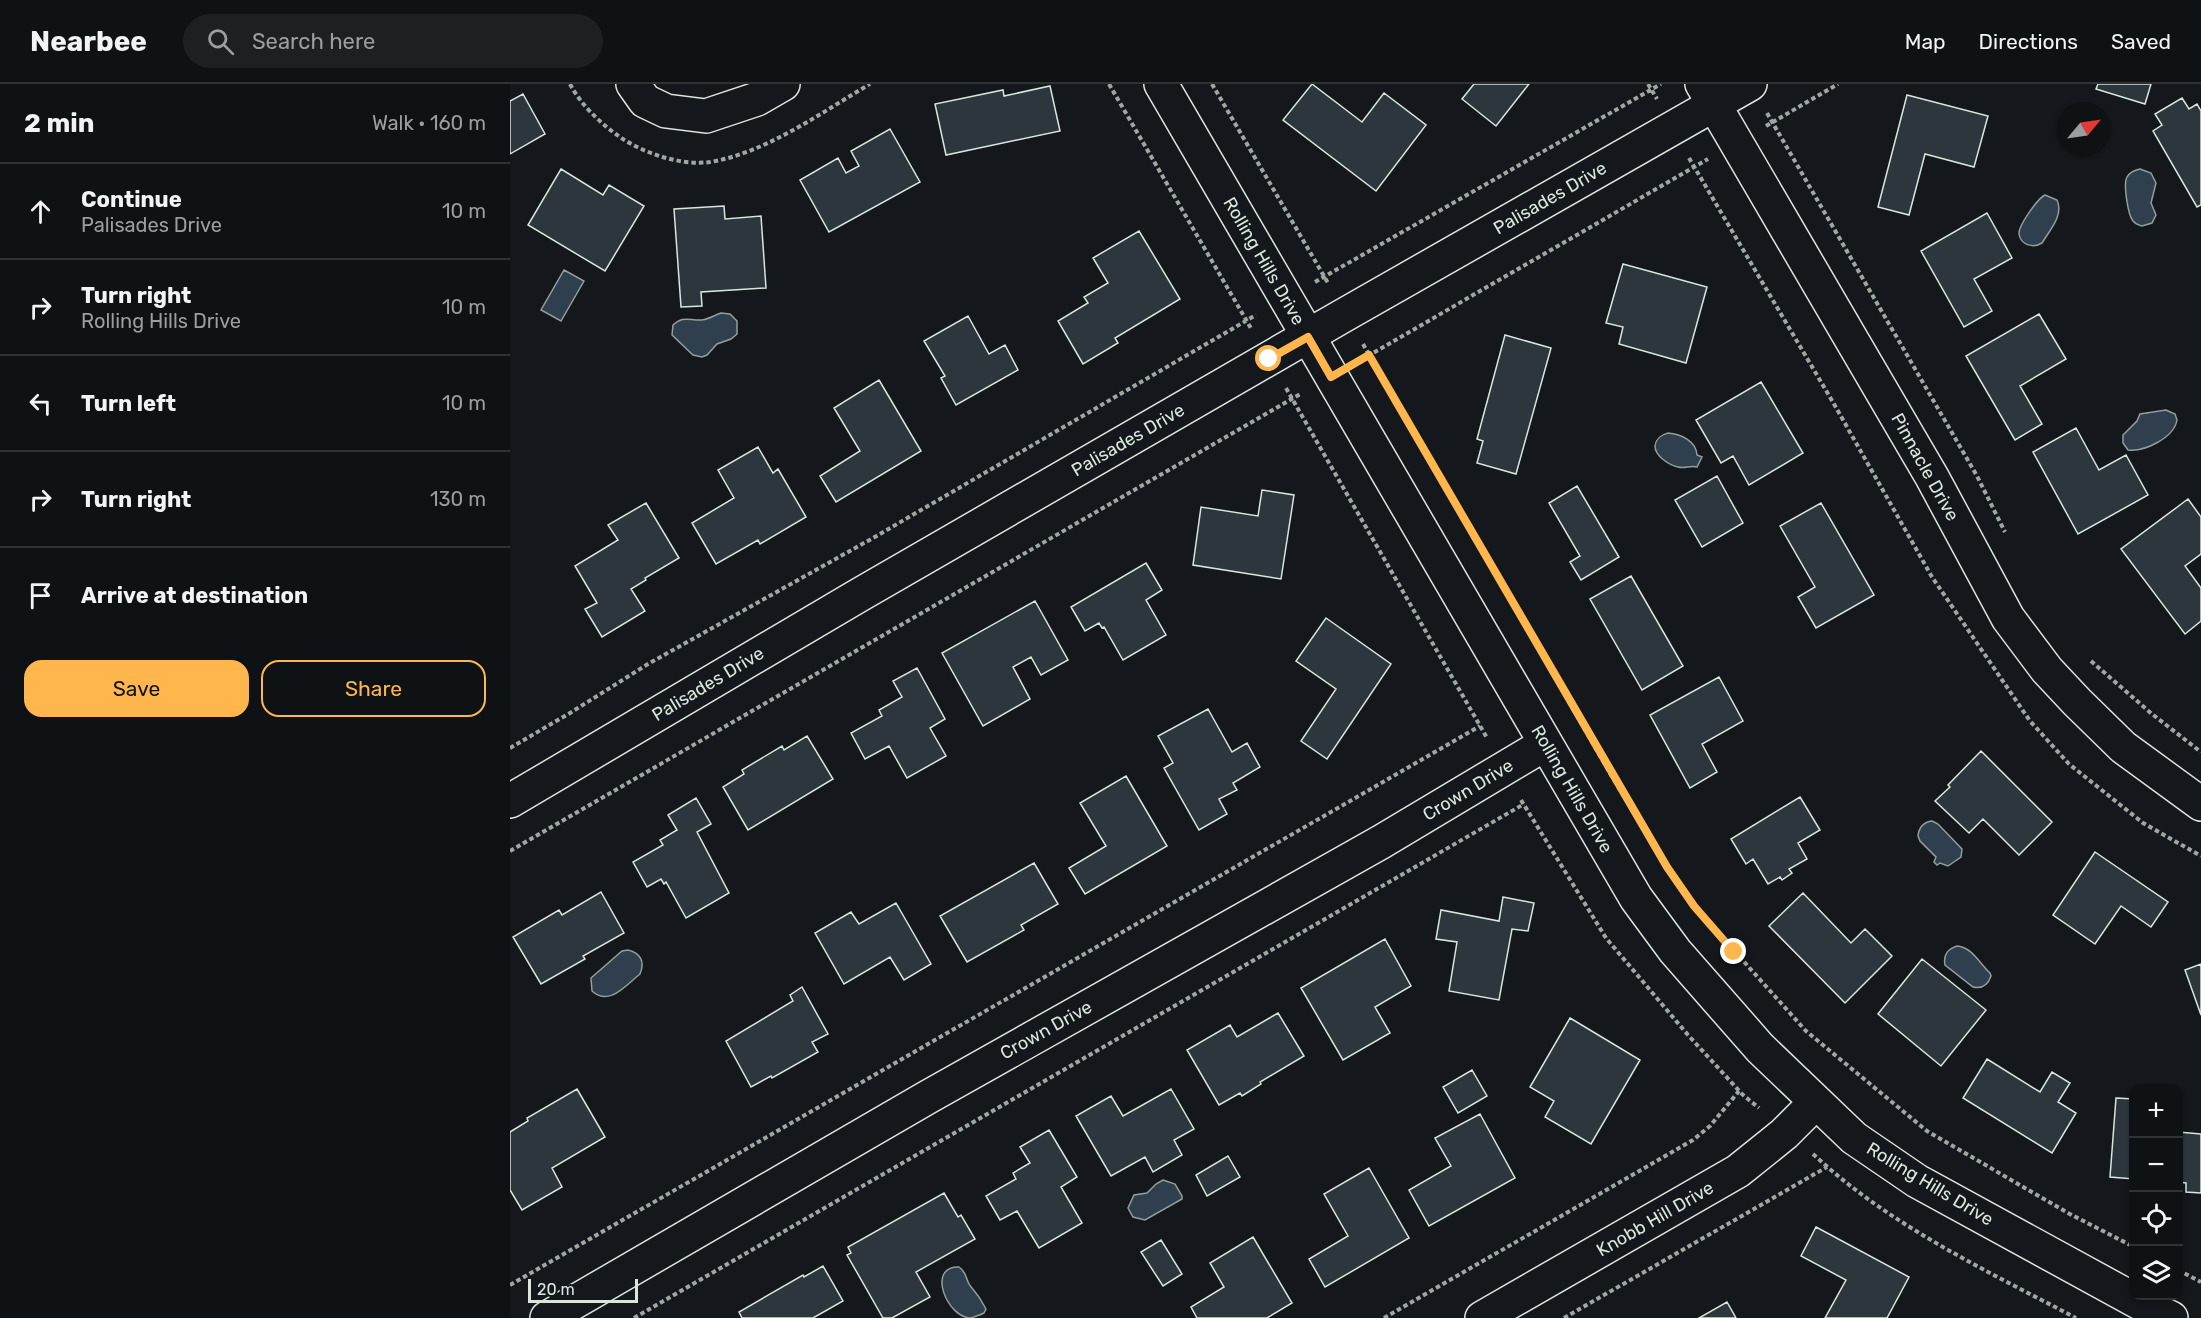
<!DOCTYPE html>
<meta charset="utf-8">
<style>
body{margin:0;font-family:Rubik,sans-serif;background:#1d2022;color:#f1f3f6}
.controls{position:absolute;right:18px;bottom:18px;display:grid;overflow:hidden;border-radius:12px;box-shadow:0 2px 4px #0004}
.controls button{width:54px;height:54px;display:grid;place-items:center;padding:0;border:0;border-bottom:2px solid #2f3234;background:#0f1215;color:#f1f3f6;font:30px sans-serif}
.compass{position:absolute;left:1547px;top:18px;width:54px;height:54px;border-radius:50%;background:#0f1215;box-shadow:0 2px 4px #0004;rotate:61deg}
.scale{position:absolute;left:18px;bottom:15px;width:110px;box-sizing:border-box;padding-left:6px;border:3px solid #d8e6dc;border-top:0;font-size:16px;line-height:21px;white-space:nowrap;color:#d8e6dc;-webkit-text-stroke:4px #14181c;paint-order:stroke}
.stop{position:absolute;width:18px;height:18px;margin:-14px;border:4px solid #ffb74d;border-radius:50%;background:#fff}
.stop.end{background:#ffb74d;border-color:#fff;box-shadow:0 2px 6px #0008}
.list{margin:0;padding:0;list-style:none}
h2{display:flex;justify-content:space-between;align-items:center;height:78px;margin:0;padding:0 24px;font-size:26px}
h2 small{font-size:20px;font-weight:400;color:#9b9ea0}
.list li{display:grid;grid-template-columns:39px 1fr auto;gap:18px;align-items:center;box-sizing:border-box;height:96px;padding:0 24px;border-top:2px solid #2f3234}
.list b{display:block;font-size:22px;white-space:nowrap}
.list p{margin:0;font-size:20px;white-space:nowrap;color:#9b9ea0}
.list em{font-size:20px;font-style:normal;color:#9b9ea0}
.actions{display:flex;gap:12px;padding:18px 24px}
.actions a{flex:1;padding:14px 0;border:2px solid #ffb74d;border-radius:18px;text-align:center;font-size:21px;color:#ffb74d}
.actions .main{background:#ffb74d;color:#111}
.icon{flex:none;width:33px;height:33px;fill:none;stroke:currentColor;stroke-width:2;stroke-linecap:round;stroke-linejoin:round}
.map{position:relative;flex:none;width:1691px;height:1234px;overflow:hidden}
header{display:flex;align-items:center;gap:36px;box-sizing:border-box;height:84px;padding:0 30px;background:#0f1215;border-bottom:2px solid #2f3234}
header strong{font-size:28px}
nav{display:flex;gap:33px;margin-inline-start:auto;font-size:21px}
.search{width:420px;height:54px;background:#1d2022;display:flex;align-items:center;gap:15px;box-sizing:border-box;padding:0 21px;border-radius:33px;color:#9b9ea0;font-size:22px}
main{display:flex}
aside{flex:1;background:#0f1215}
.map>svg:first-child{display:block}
.water{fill:#2f3f4d;stroke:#939e99;stroke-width:1.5}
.building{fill:#2c363c;stroke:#d8e6dc;stroke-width:1.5}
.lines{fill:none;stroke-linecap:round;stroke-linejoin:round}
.minor-casing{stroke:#d8e6dc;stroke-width:36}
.path{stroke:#9da8a2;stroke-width:4;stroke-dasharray:4.5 3;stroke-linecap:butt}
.minor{stroke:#14181c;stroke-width:33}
.route{stroke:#ffb74d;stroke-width:8}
.labels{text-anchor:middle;stroke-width:4.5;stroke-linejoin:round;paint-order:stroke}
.street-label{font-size:18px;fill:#d8e6dc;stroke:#14181c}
</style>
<header>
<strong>Nearbee</strong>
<div class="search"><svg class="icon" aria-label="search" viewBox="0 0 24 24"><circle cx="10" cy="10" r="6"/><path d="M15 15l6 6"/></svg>Search here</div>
<nav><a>Map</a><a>Directions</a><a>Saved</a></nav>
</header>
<main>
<aside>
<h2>2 min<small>Walk · 160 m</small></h2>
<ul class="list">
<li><svg class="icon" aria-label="ahead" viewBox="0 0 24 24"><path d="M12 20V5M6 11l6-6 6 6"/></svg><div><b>Continue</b><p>Palisades Drive</p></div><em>10 m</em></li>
<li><svg class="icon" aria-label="right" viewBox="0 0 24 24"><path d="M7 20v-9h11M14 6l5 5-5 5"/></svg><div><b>Turn right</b><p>Rolling Hills Drive</p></div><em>10 m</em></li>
<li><svg class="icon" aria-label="left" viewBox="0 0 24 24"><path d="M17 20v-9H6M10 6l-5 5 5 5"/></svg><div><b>Turn left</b></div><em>10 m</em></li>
<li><svg class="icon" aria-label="right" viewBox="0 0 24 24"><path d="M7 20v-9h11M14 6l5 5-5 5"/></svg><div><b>Turn right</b></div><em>130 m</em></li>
<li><svg class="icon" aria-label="arrive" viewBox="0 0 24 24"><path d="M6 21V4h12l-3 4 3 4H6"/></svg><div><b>Arrive at destination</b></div></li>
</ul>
<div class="actions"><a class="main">Save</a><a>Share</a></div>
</aside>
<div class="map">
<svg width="1691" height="1234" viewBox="0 0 1691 1234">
<rect width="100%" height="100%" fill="#14181c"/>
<path class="water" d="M1630 85 1641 89 1646 99 1641 119 1646 131 1642 139 1632 142C1629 141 1626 141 1623 137 1618 131 1613 100 1617 93 1620 88 1625 86 1630 85Z
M1535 111 1547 116C1554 131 1540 146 1532 159 1524 164 1511 162 1509 150 1508 142 1528 114 1535 111Z
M54 186 74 197 51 237 31 226Z
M211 229 220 230 227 237V250L221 255 207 260 197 271 192 273 183 271 162 251 163 241C173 231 180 237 192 236 199 235 205 231 211 229Z
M1656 326 1665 330 1667 336C1664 354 1634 368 1618 366L1613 359V351L1627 337 1630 330Z
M1158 349C1171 350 1186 357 1187 371L1192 373 1187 383C1180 381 1175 385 1168 383 1159 381 1145 372 1145 362 1146 354 1151 351 1158 349Z
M1422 737 1428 740 1452 765 1451 773 1438 782 1430 779 1427 781 1424 778 1426 773 1410 757 1408 752C1409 743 1413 738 1422 737Z
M1447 862C1462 863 1470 880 1480 889L1481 892C1478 901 1472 905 1463 903L1435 881C1433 870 1438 865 1447 862Z
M118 866C131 869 135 878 130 890 116 901 99 923 82 907L81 894 112 867Z
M653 1096 665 1100 672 1112V1115L635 1136 623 1133 618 1124 624 1111 637 1109 646 1100Z
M449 1183C458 1189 455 1197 462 1204 469 1212 471 1215 476 1225L474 1229C470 1231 464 1233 461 1234 437 1234 416 1182 449 1183Z"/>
<path class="building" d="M802 0 852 38 874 9 916 41 866 107 773 36Z
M964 0H1019L986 42 952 15Z
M1588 0H1641L1635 20 1586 5Z
M540 2 550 47 436 71 425 20 493 6 494 12Z
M13 10 35 50 0 70V17Z
M1397 11 1478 32 1464 83 1415 70 1399 131 1368 123Z
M1672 14 1679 25 1687 20 1691 27V121L1687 123 1643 47 1652 41 1645 30Z
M380 45 410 98 319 148 290 96 328 74 336 89 349 82 341 67Z
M51 85 93 111 99 101 134 122 95 187 18 141Z
M214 122 215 135 251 132 256 204 191 208 192 222 171 223 164 125Z
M1477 129 1502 174 1464 195 1482 227 1454 243 1411 167Z
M629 147 670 215 605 254 608 259 573 280 548 237 578 219 574 213 598 199 583 174Z
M1113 180 1197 203 1176 279 1109 260 1113 243 1096 239Z
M1529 230 1556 275 1510 302 1532 340 1505 356 1456 272Z
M458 232 479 270 495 261 508 286 446 321 431 294 435 292 414 257Z
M995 251 1041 264 1006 390 967 379 973 357 967 355Z
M369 296 411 367 326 418 310 392 350 367 324 324Z
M1251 298 1293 369 1239 401 1223 372 1211 379 1186 336Z
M1566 344 1589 386 1616 371 1638 411 1568 450 1523 368Z
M248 363 263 389 268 385 296 433 250 460 248 456 206 480 182 439 224 414 208 386Z
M1207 392 1233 439 1192 463 1165 416Z
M1067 402 1109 473 1071 496 1060 478 1070 472 1039 419Z
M752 406 784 411 771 495 683 481 691 423 748 432Z
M1678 415 1691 433V470L1675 482 1691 504V537L1675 550 1611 465Z
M136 419 169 474 135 494 136 496 121 505 135 527 92 553 75 525 87 519 65 482 108 456 98 441Z
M1311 419 1364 511 1306 544 1288 513 1305 503 1270 442Z
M636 479 652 506 636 516 656 551 613 576 594 543 592 544 589 539 575 547 561 523Z
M1121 492 1173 582 1132 606 1080 515Z
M525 517 558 576 531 591 521 573 503 583 520 615 473 642 432 569Z
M816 534 881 580 817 675 791 657 826 605 786 577Z
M407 584 435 635 420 644 436 672 397 694 379 662 355 675 341 649 372 632 369 626 392 613 383 597Z
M1209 593 1233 637 1192 660 1207 688 1180 704 1140 631Z
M698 625 722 668 737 659 750 683 723 699 727 706 709 715 717 730 689 746 654 684 663 679 648 652Z
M297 652 323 695 238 746 213 703 234 690 232 686 272 662 274 666Z
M1471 667 1542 738 1509 771 1473 735 1459 749 1425 717 1440 703 1438 701Z
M616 692 657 762 575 810 559 784 596 762 570 719Z
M1290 713 1310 746 1288 759 1297 775 1279 785 1282 789 1272 796 1270 793 1258 800 1243 775 1236 780 1221 755Z
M186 714 201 740 187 748 219 809 176 834 156 798 154 800 151 795 137 803 123 778 153 761 150 756 167 746 158 731Z
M1585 768 1658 818 1641 843 1611 822 1585 860 1543 831Z
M524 779 548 820 511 841 514 846 457 878 430 832Z
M91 808 114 849 73 872 75 875 31 900 3 853 49 826 52 831Z
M1293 809 1341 859 1355 845 1382 872 1335 919 1259 842Z
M993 813 1024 819 1018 847 1002 845 989 916 939 907 947 858 926 855 931 826 989 837Z
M386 819 421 880 394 896 380 873 334 900 305 849 341 828 349 840Z
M875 855 901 902 865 923 880 949 833 976 791 904Z
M1412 875 1476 926 1431 982 1368 930Z
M1691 880V931L1675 886Z
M292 903 318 950 302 958 308 968 262 994 261 992 241 1003 216 957 283 917 280 911Z
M768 929 794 972 750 998 751 1000 732 1012 730 1009 709 1021 677 966 720 941 727 953Z
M1060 934 1130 976 1081 1060 1035 1033 1044 1017 1020 1003Z
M1477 975 1530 1008 1542 988 1560 999 1548 1018 1566 1029 1542 1069 1453 1014Z
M962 986 977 1012 948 1029 933 1003Z
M67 1005 95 1053 42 1084 52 1103 12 1126 0 1106V1048L18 1037 17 1034Z
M661 1005 684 1045 664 1056 672 1071 643 1088 635 1073 601 1092 566 1032 601 1012 613 1032Z
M1606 1014 1624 1015V1095L1600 1093Z
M970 1030 1005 1094 919 1142 899 1106 941 1082 925 1054Z
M539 1046 567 1093 551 1103 572 1139 529 1164 507 1127 490 1136 476 1112 506 1095 503 1089 520 1079 510 1063Z
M1668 1048 1691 1050V1109L1676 1108V1099L1668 1098Z
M718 1072 730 1093 697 1112 686 1091Z
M859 1084 899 1154 815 1203 799 1175 838 1152 814 1110Z
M434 1109 448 1133 451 1131 465 1155 406 1188 420 1213 382 1234H373L337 1171 341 1169 338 1163Z
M1306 1143 1399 1193 1377 1234H1315L1336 1196 1291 1172Z
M743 1153 782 1219 757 1234H687L681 1223 714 1203 700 1179Z
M651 1156 672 1190 653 1202 631 1168Z
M313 1182 333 1217 303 1234H232L229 1228 293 1191 294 1193Z
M1217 1218 1226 1234H1189Z"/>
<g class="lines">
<defs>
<path id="minor" d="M123 0 135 17 156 27 196 32 247 15 273 0
M651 0 1126 814 1165 867 1250 964 1344 1054 1407 1097 1630 1219 1661 1234
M1192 0 1422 393 1498 534 1537 586 1567 618 1613 663 1691 720
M0 717 351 510 836 230 1240 0
M37 1234 418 1013 871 758 1035 660
M972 1234 1228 1087 1274 1050 1305 1019"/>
</defs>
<use href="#minor" class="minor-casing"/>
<path class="path" d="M60 0C71 21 90 39 110 53 133 69 171 82 200 78 256 69 312 28 360 0
M599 0 742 246
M702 0 818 199
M1138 0 1147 15
M1257 29 1467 392 1495 448
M1256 42 1328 0
M1179 74 1324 320 1422 493 1520 637 1559 680 1633 739 1691 772
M805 198 1151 0
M853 260 1101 691 1157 783 1184 822 1296 947 1417 1047 1558 1129 1624 1163
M851 276 1198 75
M776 304 977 654
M1581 577 1642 630 1691 668
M0 664 60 629 138 580 363 454 746 231
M1011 716 1096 854 1178 951 1233 1011 1249 1024
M0 767 792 309
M1303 1070C1379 1141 1475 1186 1566 1234
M1668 1186 1691 1198
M0 1201 970 642
M124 1234 1014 720
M874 1234 1183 1056 1200 1042 1229 1007
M1054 1234 1317 1083"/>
<use href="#minor" class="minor"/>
</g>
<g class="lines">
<path class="route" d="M759 275 798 253 821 293 859 271 1157 783 1184 822 1224 868"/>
</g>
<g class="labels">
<g class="street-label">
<text transform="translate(1040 114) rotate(-30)" y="6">Palisades Drive</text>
<text transform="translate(754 177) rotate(60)" y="6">Rolling Hills Drive</text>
<text transform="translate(618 356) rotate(-30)" y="6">Palisades Drive</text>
<text transform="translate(1415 383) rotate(61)" y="6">Pinnacle Drive</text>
<text transform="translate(198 600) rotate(-31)" y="6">Palisades Drive</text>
<text transform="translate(1062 705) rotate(60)" y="6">Rolling Hills Drive</text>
<text transform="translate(958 706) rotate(-31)" y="6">Crown Drive</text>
<text transform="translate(536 946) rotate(-29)" y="6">Crown Drive</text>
<text transform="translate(1420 1100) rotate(31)" y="6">Rolling Hills Drive</text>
<text transform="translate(1145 1135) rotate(-30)" y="6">Knobb Hill Drive</text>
</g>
</g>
</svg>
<div class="controls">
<button>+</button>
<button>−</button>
<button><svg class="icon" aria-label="locate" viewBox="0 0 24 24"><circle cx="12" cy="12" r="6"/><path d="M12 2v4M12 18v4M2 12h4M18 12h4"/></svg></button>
<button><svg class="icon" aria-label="layers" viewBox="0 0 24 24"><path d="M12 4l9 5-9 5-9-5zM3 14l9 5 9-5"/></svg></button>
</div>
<svg class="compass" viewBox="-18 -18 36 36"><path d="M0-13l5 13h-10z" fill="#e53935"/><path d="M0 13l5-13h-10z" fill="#9b9ea0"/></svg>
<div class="scale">20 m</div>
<div class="stop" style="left:759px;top:275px"></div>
<div class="stop end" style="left:1224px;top:868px"></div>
</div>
</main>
